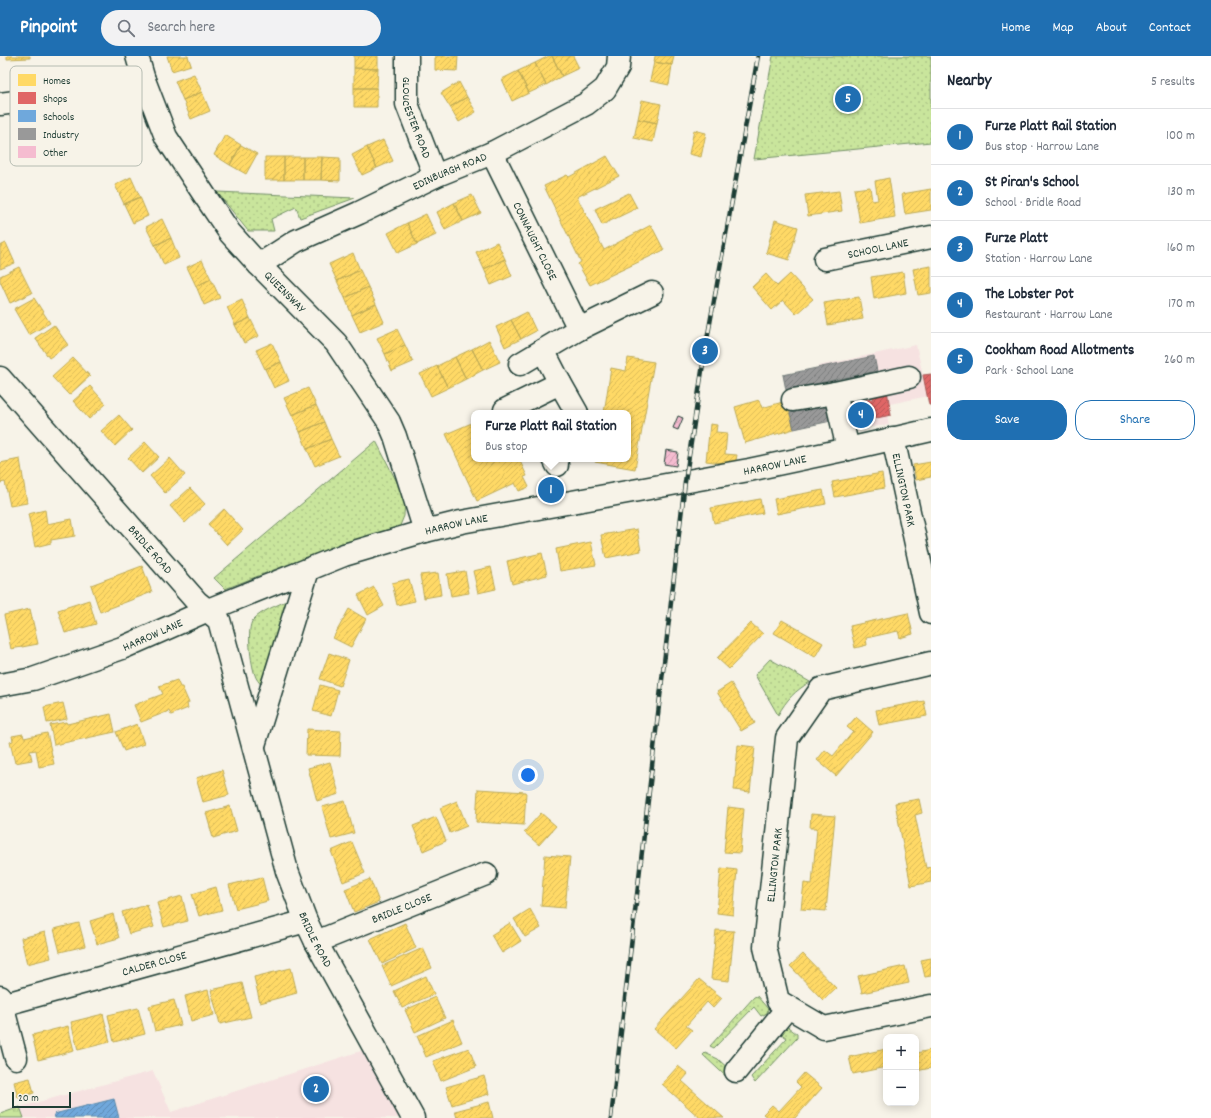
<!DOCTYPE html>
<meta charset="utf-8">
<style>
body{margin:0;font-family:Dekko,sans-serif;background:#f2f2f3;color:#1f2937}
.controls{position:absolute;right:12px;bottom:12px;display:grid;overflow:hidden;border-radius:8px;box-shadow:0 2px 10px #0003}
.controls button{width:36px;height:36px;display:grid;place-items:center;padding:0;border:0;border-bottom:1px solid #e0e1e3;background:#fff;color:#1f2937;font:20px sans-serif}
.scale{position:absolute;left:12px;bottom:10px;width:59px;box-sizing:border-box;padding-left:4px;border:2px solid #1f3d34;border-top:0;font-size:11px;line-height:14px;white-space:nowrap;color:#1f3d34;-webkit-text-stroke:3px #f7f3e8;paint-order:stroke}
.you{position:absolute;left:528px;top:719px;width:14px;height:14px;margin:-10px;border:3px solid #fff;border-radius:50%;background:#1a73e8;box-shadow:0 0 0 6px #1a73e833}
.badge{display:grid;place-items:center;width:26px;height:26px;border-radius:50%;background:#1f6fb2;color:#fff;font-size:13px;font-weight:700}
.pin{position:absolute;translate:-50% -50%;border:2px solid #fff;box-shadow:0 1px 4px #0006}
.popup{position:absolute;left:471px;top:354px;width:160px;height:52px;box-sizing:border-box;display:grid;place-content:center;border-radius:8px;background:#fff;filter:drop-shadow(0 1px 3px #0005);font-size:13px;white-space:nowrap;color:#747a83}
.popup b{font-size:15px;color:#1f2937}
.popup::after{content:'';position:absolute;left:50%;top:100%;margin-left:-8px;border:8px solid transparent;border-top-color:#fff}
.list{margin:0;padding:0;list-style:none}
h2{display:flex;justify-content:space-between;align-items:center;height:52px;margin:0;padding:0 16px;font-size:17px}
h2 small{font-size:13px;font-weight:400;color:#747a83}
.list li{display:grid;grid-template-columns:26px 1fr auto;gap:12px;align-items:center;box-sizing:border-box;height:56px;padding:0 16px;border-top:1px solid #e0e1e3}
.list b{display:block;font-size:15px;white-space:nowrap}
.list p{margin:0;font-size:13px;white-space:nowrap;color:#747a83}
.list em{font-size:13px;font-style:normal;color:#747a83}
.actions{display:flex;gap:8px;padding:12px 16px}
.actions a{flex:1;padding:9px 0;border:1px solid #1f6fb2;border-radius:16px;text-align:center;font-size:14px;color:#1f6fb2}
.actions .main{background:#1f6fb2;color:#fff}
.icon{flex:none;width:22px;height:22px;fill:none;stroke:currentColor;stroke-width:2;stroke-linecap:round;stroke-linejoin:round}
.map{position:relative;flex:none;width:931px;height:1062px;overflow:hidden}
header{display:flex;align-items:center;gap:24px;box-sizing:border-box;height:56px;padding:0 20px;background:#1f6fb2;color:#fff}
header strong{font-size:19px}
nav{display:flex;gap:22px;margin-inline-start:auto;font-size:14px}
.search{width:280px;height:36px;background:#f2f2f3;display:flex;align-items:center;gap:10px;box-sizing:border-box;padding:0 14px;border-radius:22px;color:#747a83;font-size:15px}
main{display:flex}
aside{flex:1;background:#fff}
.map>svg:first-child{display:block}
.built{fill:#f6e2e1}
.grass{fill:url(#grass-dots);stroke:#749168}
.park{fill:url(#park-tufts);stroke:#749168}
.homes{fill:url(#homes-hatch);stroke:#bcaa57}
.shops{fill:url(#shops-hatch);stroke:#a65a57}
.schools{fill:url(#schools-hatch);stroke:#5788aa}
.industry{fill:url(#industry-hatch);stroke:#747d7b}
.building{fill:url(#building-hatch);stroke:#1f3d34}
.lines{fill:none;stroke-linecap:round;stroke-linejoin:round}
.minor-casing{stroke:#1f3d34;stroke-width:25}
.minor{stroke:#f7f3e8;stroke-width:22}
.rail-casing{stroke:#1f3d34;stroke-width:4.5}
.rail{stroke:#f7f3e8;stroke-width:3;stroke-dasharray:9;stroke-linecap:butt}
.labels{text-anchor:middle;stroke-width:4;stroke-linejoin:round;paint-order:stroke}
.street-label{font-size:12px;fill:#1f3d34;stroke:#f7f3e8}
.key{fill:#f7f3e8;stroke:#b6bcb2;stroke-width:1}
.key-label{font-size:11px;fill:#1f3d34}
</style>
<header>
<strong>Pinpoint</strong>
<div class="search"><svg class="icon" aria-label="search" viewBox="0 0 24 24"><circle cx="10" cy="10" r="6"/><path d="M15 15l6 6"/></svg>Search here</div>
<nav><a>Home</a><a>Map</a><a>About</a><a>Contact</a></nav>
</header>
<main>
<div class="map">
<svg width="931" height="1062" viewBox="0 0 931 1062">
<defs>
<pattern id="grass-dots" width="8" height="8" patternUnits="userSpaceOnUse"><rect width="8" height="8" fill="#c9e59c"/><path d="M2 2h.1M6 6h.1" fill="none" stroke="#acc587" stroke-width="1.8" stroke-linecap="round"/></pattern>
<pattern id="park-tufts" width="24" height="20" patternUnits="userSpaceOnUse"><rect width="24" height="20" fill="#c9e59c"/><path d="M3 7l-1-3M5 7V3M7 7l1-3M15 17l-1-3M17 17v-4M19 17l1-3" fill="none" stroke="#acc587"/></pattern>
<pattern id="homes-hatch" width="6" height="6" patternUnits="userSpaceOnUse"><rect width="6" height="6" fill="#ffd966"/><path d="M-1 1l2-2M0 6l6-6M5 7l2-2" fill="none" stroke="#dabb59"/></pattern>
<pattern id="shops-hatch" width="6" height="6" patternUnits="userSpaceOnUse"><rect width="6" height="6" fill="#e06666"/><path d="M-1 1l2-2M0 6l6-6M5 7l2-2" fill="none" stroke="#b55555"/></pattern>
<pattern id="schools-hatch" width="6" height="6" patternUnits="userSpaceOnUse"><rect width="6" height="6" fill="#6fa8dc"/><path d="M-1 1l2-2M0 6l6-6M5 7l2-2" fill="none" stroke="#5b8ab3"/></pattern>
<pattern id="industry-hatch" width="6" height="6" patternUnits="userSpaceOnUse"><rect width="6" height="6" fill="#999"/><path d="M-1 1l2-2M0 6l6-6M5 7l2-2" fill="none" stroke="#7c7e7e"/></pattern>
<pattern id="building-hatch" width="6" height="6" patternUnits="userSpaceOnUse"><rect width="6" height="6" fill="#f5bcd0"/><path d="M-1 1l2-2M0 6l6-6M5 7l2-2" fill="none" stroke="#d2a2b3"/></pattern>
</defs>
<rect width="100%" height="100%" fill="#f7f3e8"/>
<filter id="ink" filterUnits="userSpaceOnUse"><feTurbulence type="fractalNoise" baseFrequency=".025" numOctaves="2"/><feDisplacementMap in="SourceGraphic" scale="8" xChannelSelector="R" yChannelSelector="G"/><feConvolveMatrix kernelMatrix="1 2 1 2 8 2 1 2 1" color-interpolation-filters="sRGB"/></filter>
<g filter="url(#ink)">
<path class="built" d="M916 289 928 340 885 349 889 369 831 375 818 310Z
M367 993 405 1062H0V1058L20 1051 153 1015 171 1056Z"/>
<path class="grass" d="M773 0H931V86L754 103Z
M217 136 355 142 300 162 296 151 271 163 274 175H248Z
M376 385 405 442 404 460 399 472 289 508 225 533 214 522Z
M286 545H296L262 630C259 626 256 623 255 619 251 609 246 572 253 564 261 555 276 550 286 545Z
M770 603 810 626C795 635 787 643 778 659L755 619Z
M757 940 768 953 767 957 761 960 754 951 714 992 710 990 754 941Z
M784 968 797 978V982L755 1027 751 1021 787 982 777 975Z
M705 997 718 1003 735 1019 733 1027 703 999Z"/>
<path class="park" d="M20 1051 24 1062H0V1058Z"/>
<path class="homes" d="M7 0H30V2L7 3Z
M167 0H188L191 9 172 15Z
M354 0H378V13L354 12Z
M435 0H458L457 15 435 14Z
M549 0H552L562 20 546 29 535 7Z
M552 0H573L579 12 562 20Z
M655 0H674L672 9 654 6Z
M654 6 672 9 669 29 650 25Z
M535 7 546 29 529 37 518 15Z
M354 12 378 13 377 32H354Z
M518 15 529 37 512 45 502 23Z
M194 18 202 36 183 44 175 25Z
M459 26 467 41 450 51 441 37Z
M354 32H377V51H354Z
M202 36 210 55 191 63 183 44Z
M467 41 476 56 459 66 450 51Z
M642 44 661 48 657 67 638 63Z
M638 63 657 67 653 86 634 82Z
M694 74 706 77 701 101 689 98Z
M116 77 118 94 97 96 96 78Z
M96 78 97 96 77 97 76 80Z
M225 79 241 89 230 109 214 99Z
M383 84 393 105 377 112 367 91Z
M241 89 257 98 246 118 230 109Z
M367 91 377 112 362 119 352 99Z
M607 100 619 120 577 141 604 194 651 169 664 194 590 229 578 208 581 206 544 130 567 119 569 121Z
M265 101H284V124H265Z
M284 101H303V124H284Z
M303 101H322L321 124H303Z
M322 101 340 102V125L321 124Z
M131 121 140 141 124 148 115 129Z
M889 122 895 161 860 167 854 133 870 131 872 145 878 144 875 125Z
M931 133V154L905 158 902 138Z
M839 135 842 155 808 160 805 139Z
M629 137 637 152 602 169 595 153Z
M472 139 481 157 463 165 454 147Z
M140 141 148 160 133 167 124 148Z
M454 147 463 165 445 174 437 156Z
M426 158 436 179 417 188 407 167Z
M162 163 171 182 155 189 146 171Z
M775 164 798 171 789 204 766 197Z
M407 167 417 188 398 197 388 177Z
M171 182 179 202 164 209 155 189Z
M497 186 505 203 484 213 476 196Z
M6 187 15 207 0 213V190Z
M353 197 360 214 337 225 329 208Z
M505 203 512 220 491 229 484 213Z
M202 204 211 223 196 230 187 211Z
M931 210V237L918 239 913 213Z
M19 211 32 237 10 247 0 225V220Z
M360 214 368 231 345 242 337 225Z
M903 216 906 237 874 243 871 221Z
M766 218 777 230 790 218 813 243 796 258 783 244 772 254 752 231Z
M211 223 220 242 204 249 196 230Z
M368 231 376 248 352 259 345 242Z
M859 241 863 263 828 269 824 247Z
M34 242 50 267 29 279 14 253Z
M242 244 250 262 235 269 227 251Z
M376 248 384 266 360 276 352 259Z
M527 256 536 275 521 283 511 264Z
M250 262 259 280 244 287 235 269Z
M511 264 521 283 505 291 496 271Z
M54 269 68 289 49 302 35 282Z
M397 273 405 289 385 298 377 282Z
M489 284 500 306 483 314 472 293Z
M272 287 281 306 265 313 256 294Z
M405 289 413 306 392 315 385 298Z
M472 293 483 314 466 323 455 301Z
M455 301 466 323 448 332 437 310Z
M73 302 90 320 69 339 52 321Z
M628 302 654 306 635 413 595 406V403H628V357H604L611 312 626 315Z
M281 306 289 325 274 332 265 313Z
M437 310 448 332 431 340 420 318Z
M90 330 106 348 89 363 73 345Z
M308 332 316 349 292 359 284 342Z
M759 344 762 352 786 345 794 373 745 387 735 351Z
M316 349 324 366 300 376 292 359Z
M119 359 132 374 115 390 101 375Z
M324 366 331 383 307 393 300 376Z
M474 366V403H519L527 420 524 421 529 431 519 435 515 427 477 445 446 378Z
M710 368 717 369 716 376 727 377 725 398 737 399 735 409 706 405Z
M331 383 339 400 315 410 307 393Z
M145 386 159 401 142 417 128 402Z
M170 402 185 419 165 437 150 420Z
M20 403 27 447 10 450 5 426 0 427V407Z
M931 406V421L916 424 913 409Z
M882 417 884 432 835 441 832 426Z
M190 432 205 448 185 467 170 450Z
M823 434 826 448 777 458 774 443Z
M760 443 763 457 714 467 711 452Z
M224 453 243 474 227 489 208 468Z
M45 454 47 468 72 463 75 480 51 484V487L35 491 28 458Z
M637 473 641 495 606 502 601 479Z
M591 486 596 509 560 515 556 493Z
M542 497 547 519 512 528 507 505Z
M142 510 152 536 100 556 91 529Z
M491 511 496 533 478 537 473 515Z
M465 515 469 537 451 540 447 518Z
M438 517 441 539 424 542 420 519Z
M409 523 415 545 397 549 392 527Z
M374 531 384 550 368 559 358 539Z
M89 544 96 568 65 577 58 554Z
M30 553 38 588 11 593 4 559Z
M349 553 366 563 351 591 333 582Z
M908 557 913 578 900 582 898 575 866 582 867 589 855 592 850 570Z
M782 564 823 587 815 601 774 577Z
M751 567 763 578 729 613 717 602Z
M329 597 349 604 340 630 320 623Z
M177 624 180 631H182L189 647 187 648 188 652 171 659 169 655 141 666 134 649 163 638 159 630Z
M731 627 755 667 741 675 717 636Z
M320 629 338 634 331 660 313 655Z
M924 645 927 660 879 669 876 654Z
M63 647 67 663 47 667 44 651Z
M111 658 115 676 54 689 50 669 66 666 67 668Z
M856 661 873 676 836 720 817 704 825 694 833 700 853 676 847 671Z
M137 668 144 688 124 695 116 676Z
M307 673 341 675 340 700 306 699Z
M47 677 54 708 39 711 36 694 30 695 32 704 15 707 10 686 13 685 12 680 23 678 24 682Z
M738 689 755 691 750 736 734 734Z
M330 706 339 738 317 745 308 712Z
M222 714 229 739 203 746 196 722Z
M478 733 526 736 524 769 476 766Z
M919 743 922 757 915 759 926 812 931 811V826L911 830 895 747Z
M345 745 354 777 331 783 322 751Z
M457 745 467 770 450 777 440 752Z
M230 750 237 775 213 782 206 757Z
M728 751 744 753 740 797 724 796Z
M541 757 556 770 539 789 524 776Z
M811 758 835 760 826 855 801 853 804 827 812 828 817 772H810Z
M436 761 446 785 423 795 413 770Z
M352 786 365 817 343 826 331 795Z
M545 799 570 801 565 852 541 850Z
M721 812 737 814 733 859 717 857Z
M262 821 268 845 236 853 229 829Z
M370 823 379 846 354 856 345 833Z
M216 831 222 854 199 860 192 838Z
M182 840 188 865 164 871 157 847Z
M147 849 154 871 129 878 122 856Z
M530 853 541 872 525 881 514 863Z
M113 858 119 882 97 888 90 865Z
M79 867 85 890 60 896 54 873Z
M405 867 416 892 382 908 370 883Z
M510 867 521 885 502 897 491 879Z
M716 874 734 875 729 925 711 923Z
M45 876 51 902 27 908 21 882Z
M423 892 432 912 391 930 382 910Z
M803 898 836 932 823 944 790 910Z
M931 902V920L925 921 921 904Z
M905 910 909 927 862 937 858 920Z
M291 912 297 937 260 947 254 921Z
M426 920 434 938 402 952 394 935Z
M699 923 722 942 713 952 707 946 686 970 692 974 676 992 654 973Z
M242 927 251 961 220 968 211 934Z
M208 934 214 959 191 965 185 940Z
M435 941 445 962 415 976 405 954Z
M174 944 181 969 155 975 149 950Z
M138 952 145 978 114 986 108 959Z
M103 958 110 986 78 994 71 966Z
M453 964 462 986 426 1001 417 980Z
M68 970 74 995 38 1004 32 979Z
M469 992 476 1011 441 1025 433 1005Z
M886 993V1011L853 1018 849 1001Z
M931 994V1012L916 1015V997Z
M678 1010 688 1018 682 1025 724 1062H700L662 1028Z
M804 1017 822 1032 795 1062H768L763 1058 772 1049 779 1055 801 1031 796 1026Z
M484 1020 489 1038 452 1049 446 1031Z
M30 1022 34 1037 18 1042 14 1026Z
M489 1046 493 1062H457L455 1055Z"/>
<path class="shops" d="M931 318V349H929L923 319Z
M887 334 891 359 853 367 849 347 873 343 871 337Z"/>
<path class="schools" d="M114 1043 119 1062H55L54 1058Z"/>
<path class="industry" d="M874 300 877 315 786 334 783 319Z
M828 349 831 365 794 373 790 357Z"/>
<path class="building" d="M678 360 683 362 678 374 673 372Z
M666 394 678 396 676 410 664 408Z"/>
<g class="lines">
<defs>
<g id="minor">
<path id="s1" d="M137 0 144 24 166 81 207 143 230 177 259 209 336 287 389 366 395 380 425 475"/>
<path id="s2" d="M407 0V48L435 120"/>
<path d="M0 48 108 34 144 24"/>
<path id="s3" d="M492 97 579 273"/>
<path id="s4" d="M825 203 931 181"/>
<path id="s5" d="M259 209 296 185 359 157 435 120 492 97 586 48 605 33 618 11 619 0"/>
<path d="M520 308 579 273 652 237"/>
<path id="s6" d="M0 322 197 546 219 564 287 815 306 865 316 886 413 1062"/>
<path d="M560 327 577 357"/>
<path d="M835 337 848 393"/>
<path d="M793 344 835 337 909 321"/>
<path d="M505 354 560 327 543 294"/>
<path id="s7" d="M893 382 931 557"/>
<path d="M554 403 557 409"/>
<path d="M931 607 821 633 787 682 765 891 778 945 824 972 931 950"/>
<path id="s8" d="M0 629 33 623 122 592 208 554 344 499 425 475 461 466 749 414 848 393 931 374"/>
<path d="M254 689 308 514"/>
<path id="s9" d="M316 886 486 818"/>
<path id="s10" d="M0 941 2 949 306 865"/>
<path d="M2 949 16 1002"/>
<path d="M736 1015 788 951"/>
</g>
</defs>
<use href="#minor" class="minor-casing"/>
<use href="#minor" class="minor"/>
<defs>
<path id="rail" d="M611 1062 685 426 705 295 758 0"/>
</defs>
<use href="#rail" class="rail-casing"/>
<use href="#rail" class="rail"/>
</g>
</g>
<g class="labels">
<g class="street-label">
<text dy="4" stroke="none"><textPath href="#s2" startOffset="63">GLOUCESTER ROAD</textPath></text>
<text dy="4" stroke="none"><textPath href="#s5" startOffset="213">EDINBURGH ROAD</textPath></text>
<text dy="4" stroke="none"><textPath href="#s3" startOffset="98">CONNAUGHT CLOSE</textPath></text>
<text dy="4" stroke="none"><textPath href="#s4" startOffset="54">SCHOOL LANE</textPath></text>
<text dy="4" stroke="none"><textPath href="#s1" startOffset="282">QUEENSWAY</textPath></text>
<text dy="4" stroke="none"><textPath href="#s8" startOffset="809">HARROW LANE</textPath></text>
<text dy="4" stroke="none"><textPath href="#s7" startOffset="53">ELLINGTON PARK</textPath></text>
<text dy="4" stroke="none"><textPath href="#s8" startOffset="485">HARROW LANE</textPath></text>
<text dy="4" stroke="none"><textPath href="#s6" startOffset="228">BRIDLE ROAD</textPath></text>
<text dy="4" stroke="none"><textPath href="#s8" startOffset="161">HARROW LANE</textPath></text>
<text transform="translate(774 809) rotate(-84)" y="4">ELLINGTON PARK</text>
<text dy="4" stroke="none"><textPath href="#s9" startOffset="92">BRIDLE CLOSE</textPath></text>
<text dy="4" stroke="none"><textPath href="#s6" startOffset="661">BRIDLE ROAD</textPath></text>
<text dy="4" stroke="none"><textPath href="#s10" startOffset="166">CALDER CLOSE</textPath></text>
</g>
</g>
<rect x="10" y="10" width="132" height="100" rx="6" class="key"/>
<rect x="18" y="18" width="18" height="12" fill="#ffd966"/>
<rect x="18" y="36" width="18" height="12" fill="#e06666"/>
<rect x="18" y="54" width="18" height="12" fill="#6fa8dc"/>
<rect x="18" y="72" width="18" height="12" fill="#999"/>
<rect x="18" y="90" width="18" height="12" fill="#f5bcd0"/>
<g class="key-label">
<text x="43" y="28">Homes</text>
<text x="43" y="46">Shops</text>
<text x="43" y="64">Schools</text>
<text x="43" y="82">Industry</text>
<text x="43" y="100">Other</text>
</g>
</svg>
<div class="controls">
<button>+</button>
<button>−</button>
</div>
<div class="scale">20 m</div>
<div class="you"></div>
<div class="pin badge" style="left:551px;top:434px">1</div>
<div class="popup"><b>Furze Platt Rail Station</b>Bus stop</div>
<div class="pin badge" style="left:316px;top:1033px">2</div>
<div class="pin badge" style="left:705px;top:295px">3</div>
<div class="pin badge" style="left:861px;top:359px">4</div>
<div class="pin badge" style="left:848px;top:43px">5</div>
</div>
<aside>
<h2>Nearby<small>5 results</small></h2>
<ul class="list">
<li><span class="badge">1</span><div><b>Furze Platt Rail Station</b><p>Bus stop · Harrow Lane</p></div><em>100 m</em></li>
<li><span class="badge">2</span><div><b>St Piran's School</b><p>School · Bridle Road</p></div><em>130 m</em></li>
<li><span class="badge">3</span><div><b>Furze Platt</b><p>Station · Harrow Lane</p></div><em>160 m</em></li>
<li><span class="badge">4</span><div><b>The Lobster Pot</b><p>Restaurant · Harrow Lane</p></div><em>170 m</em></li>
<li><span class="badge">5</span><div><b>Cookham Road Allotments</b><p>Park · School Lane</p></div><em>260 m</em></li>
</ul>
<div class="actions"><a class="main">Save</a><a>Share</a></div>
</aside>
</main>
